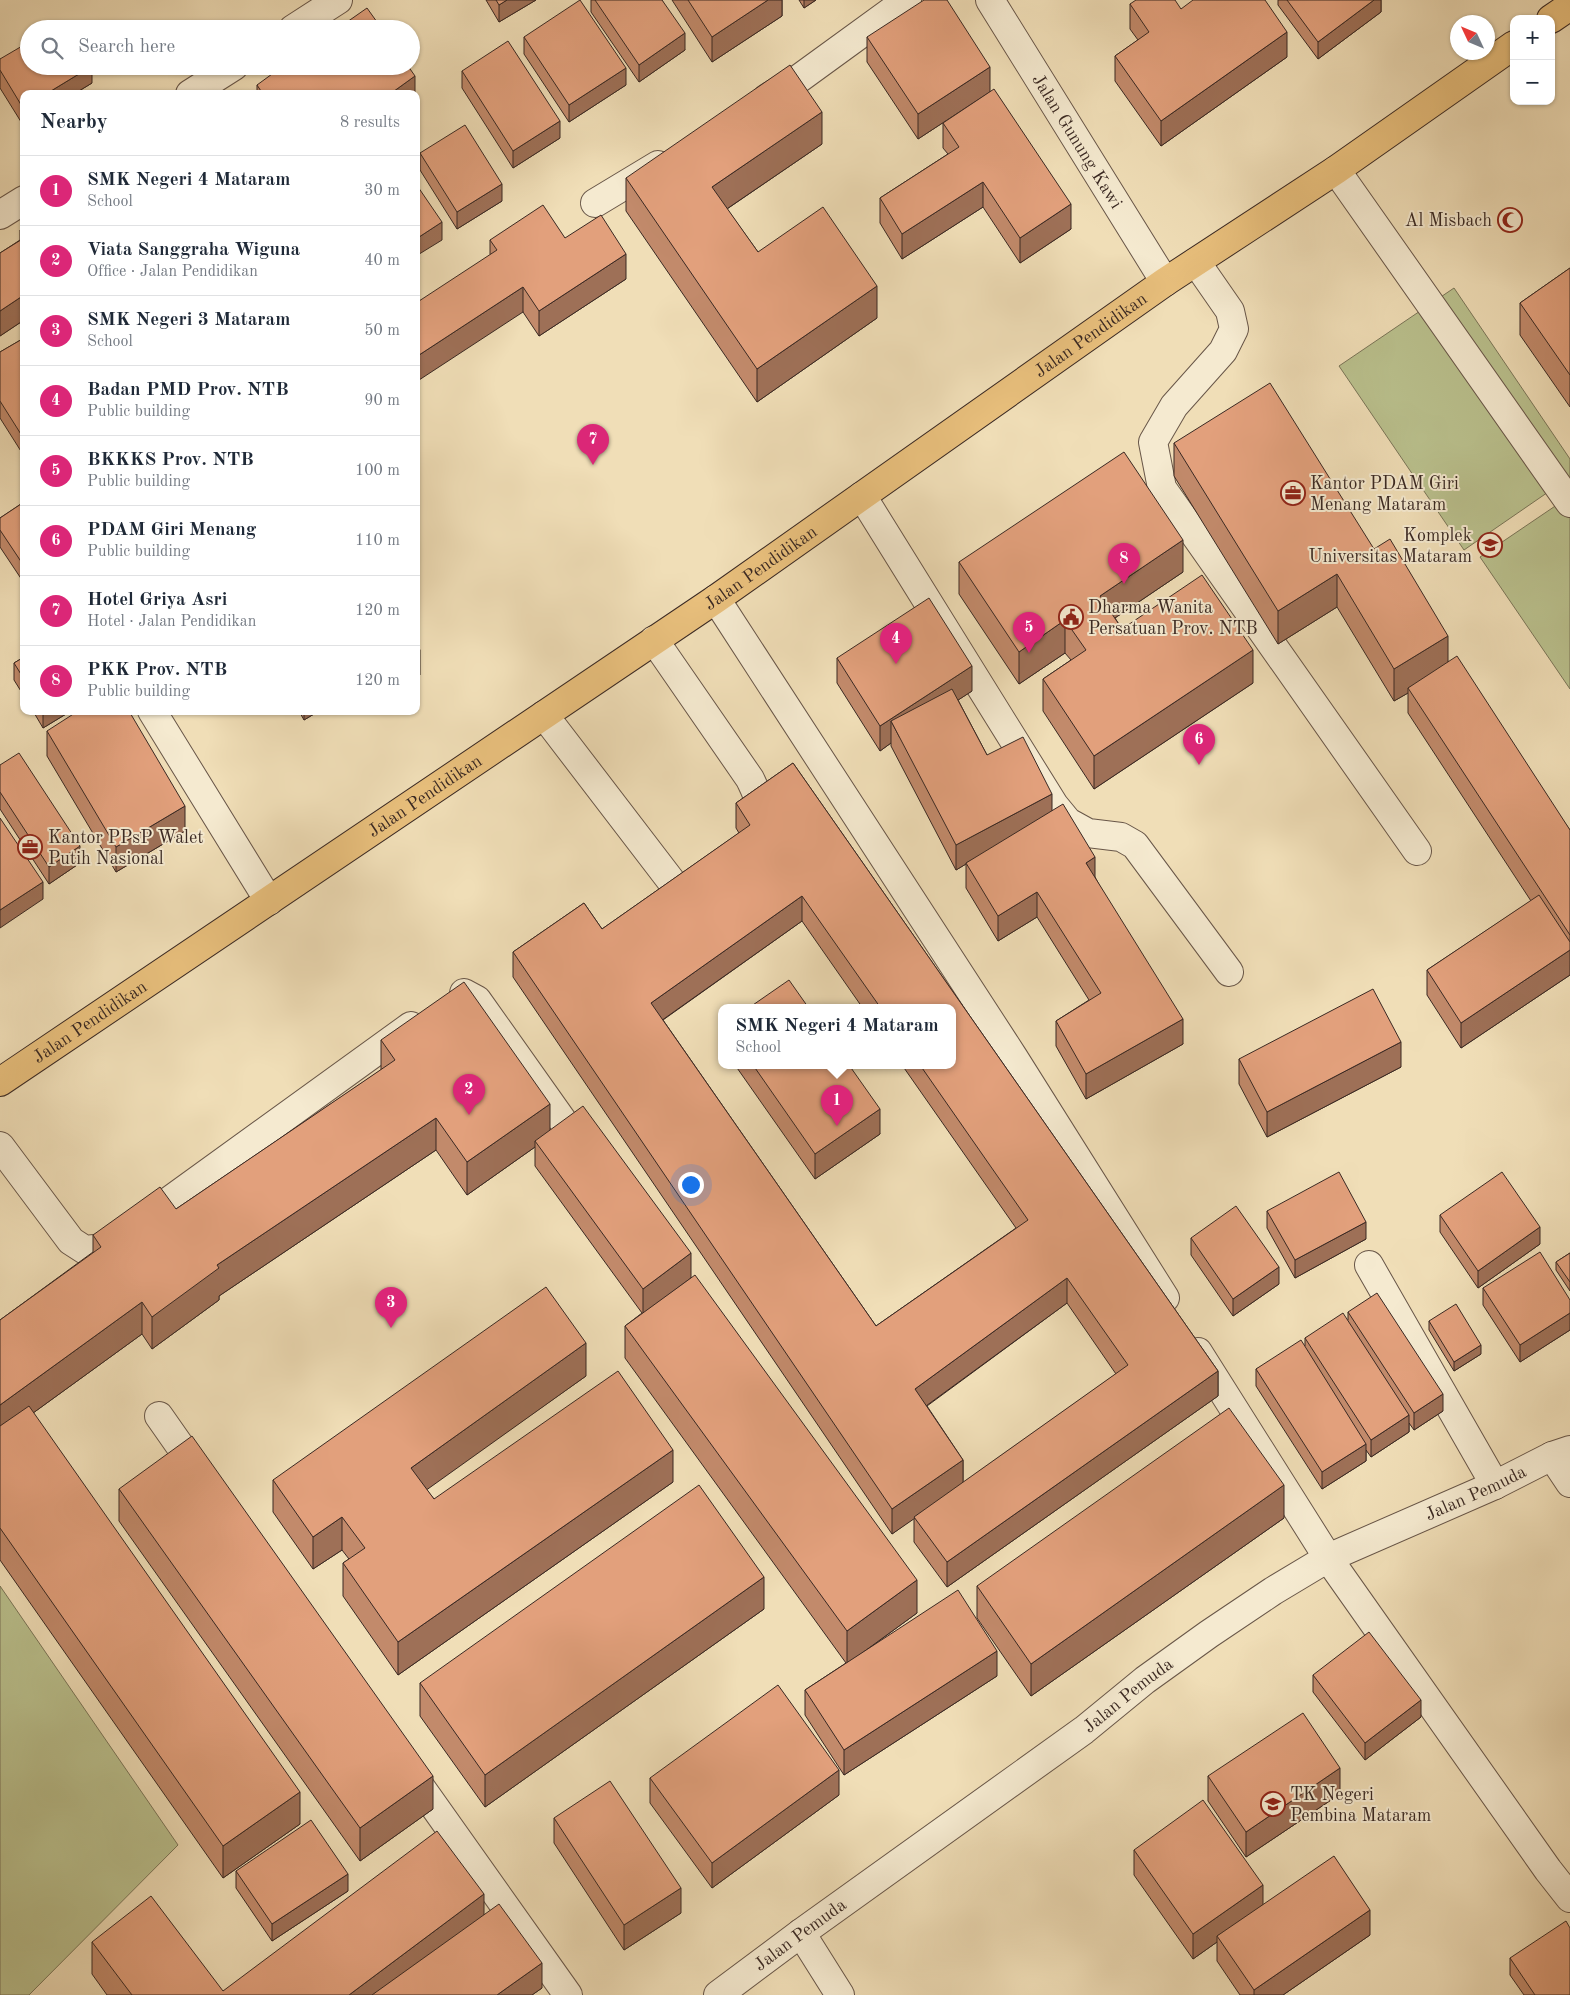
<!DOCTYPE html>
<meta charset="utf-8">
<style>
body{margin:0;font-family:"Old Standard TT",serif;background:#f6f6f7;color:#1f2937}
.controls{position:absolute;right:15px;top:15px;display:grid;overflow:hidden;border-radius:10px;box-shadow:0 1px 4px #0004}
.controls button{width:45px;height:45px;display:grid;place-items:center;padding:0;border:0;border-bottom:1px solid #e0e1e3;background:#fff;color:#1f2937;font:25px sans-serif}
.compass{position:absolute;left:1450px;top:15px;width:45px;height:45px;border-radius:50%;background:#fff;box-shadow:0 1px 4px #0004;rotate:314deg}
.you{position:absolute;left:690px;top:1184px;width:18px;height:18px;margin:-12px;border:4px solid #fff;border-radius:50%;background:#1a73e8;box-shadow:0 0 0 8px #1a73e833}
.badge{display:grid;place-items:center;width:32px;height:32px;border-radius:50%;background:#db2777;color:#fff;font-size:16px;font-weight:700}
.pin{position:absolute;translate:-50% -41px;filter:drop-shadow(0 1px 2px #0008)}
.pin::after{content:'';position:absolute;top:26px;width:18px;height:15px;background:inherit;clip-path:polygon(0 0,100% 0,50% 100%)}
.popup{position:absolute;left:718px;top:1004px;width:238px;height:65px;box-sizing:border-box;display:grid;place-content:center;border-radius:10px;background:#fff;filter:drop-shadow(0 1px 4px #0005);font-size:16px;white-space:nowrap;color:#747a83}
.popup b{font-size:19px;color:#1f2937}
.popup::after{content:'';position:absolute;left:50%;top:100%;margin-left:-10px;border:10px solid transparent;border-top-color:#fff}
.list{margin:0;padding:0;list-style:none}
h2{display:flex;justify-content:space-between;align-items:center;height:65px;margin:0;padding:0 20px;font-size:21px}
h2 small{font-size:16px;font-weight:400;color:#747a83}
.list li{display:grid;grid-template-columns:32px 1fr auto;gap:15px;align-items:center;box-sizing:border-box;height:70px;padding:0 20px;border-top:1px solid #e0e1e3}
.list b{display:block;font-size:19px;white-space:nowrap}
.list p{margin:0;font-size:16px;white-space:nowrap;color:#747a83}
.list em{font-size:16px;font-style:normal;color:#747a83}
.icon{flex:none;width:28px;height:28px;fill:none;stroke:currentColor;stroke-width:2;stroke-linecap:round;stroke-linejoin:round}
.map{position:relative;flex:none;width:1570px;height:1995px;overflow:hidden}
.search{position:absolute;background:#fff;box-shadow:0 1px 4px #0004;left:20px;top:20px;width:400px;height:55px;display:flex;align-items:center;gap:12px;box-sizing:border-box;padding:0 18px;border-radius:28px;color:#747a83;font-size:19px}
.panel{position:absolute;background:#fff;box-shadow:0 1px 4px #0004;left:20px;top:90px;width:400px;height:625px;border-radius:10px}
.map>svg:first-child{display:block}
.garden{fill:#bac18e;stroke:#7a7558}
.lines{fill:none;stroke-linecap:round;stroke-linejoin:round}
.minor-casing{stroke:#685648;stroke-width:30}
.major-casing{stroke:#3a2923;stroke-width:30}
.minor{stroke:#f5ead0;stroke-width:28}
.major{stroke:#e8bf7c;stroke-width:28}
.wall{fill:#c28a6b;stroke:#3a2923;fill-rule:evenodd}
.shaded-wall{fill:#9e7057;stroke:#3a2923}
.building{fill:#e2a07c;stroke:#3a2923;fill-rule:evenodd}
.labels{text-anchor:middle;stroke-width:4;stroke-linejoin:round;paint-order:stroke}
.street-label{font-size:18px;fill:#3a2923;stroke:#f5ead0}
.poi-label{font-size:18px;fill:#3a2923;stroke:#f5ead0;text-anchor:start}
</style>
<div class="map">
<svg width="1570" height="1995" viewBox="0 0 1570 1995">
<rect width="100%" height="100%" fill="#f0deb7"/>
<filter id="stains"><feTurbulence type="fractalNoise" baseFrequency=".004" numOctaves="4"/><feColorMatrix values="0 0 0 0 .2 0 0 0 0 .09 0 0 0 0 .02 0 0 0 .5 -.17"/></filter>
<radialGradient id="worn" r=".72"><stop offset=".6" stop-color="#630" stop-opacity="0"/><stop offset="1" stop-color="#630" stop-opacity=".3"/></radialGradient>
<path class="garden" d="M1454 288 1570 459V477L1464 550 1339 366Z
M1570 496V689L1480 557Z
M0 1586 178 1845 29 1995H0Z"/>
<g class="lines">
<defs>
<g id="minor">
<path id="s1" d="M990 0 1165 282"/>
<path d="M293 29 338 0"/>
<path d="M190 94 234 66"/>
<path d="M767 98 797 80 907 0"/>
<path d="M1336 170 1570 503"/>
<path d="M595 203 658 165"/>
<path d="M0 215 24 200"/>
<path d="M1196 262 1230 311 1234 329 1223 351 1174 406 1153 442 1162 488 1417 851"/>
<path d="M862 496 1054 805 1068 822 1088 833 1121 837 1135 845 1229 972"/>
<path d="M716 599 1014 1058 1165 1298"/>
<path d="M654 640 750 779C757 794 766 810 755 825"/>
<path d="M152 711 269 901"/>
<path d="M544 715 678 890"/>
<path d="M464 993 477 1000 562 1120"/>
<path d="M0 1146 71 1241 85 1250 104 1248 411 1026"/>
<path d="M1369 1265 1495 1485"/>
<path d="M1198 1352 1328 1558 1548 1870 1570 1898"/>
<path d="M159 1416 201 1476"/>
<path d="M1552 1456 1570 1483"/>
<path d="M412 1775 568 1995"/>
<path d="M801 1933 840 1995"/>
<path id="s2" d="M718 1995 801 1933 1084 1730 1145 1680 1209 1634 1273 1591 1328 1558 1495 1485 1552 1456 1570 1450"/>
</g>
<g id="major">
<path d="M1551 19 1570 6"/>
<path id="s3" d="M0 1082 716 599 1165 282 1336 170 1514 45"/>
</g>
</defs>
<use href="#minor" class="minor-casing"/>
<use href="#major" class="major-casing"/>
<use href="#minor" class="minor"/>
<use href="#major" class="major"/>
</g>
<path class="wall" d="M486 0H536L499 22Z
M591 0H662L685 50 639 82 591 12Z
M672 0H782V16L712 62Z
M799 0H816L804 8Z
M1278 0H1381V12L1318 59 1278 5Z
M1130 4 1181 9 1287 57 1161 146 1115 81V56L1138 40 1130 29Z
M524 37 626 85 569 122 524 54Z
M867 37 990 91 1071 229 1020 263 983 207 902 259 880 223V198L948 154 943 148V123L944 122 918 139 867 62Z
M0 59 92 83 74 94H24V124L23 125 0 88Z
M462 71 560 138 513 168 462 88Z
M257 85 415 94H257Z
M822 144 727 209 758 252 877 318 757 402 626 211V178Z
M420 153 502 201 457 229 420 170Z
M24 228V320L0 336V253L20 240V230Z
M565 238 626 279 539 336 523 312 490 254V240Z
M1570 268V407L1520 335V303Z
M24 338V456L0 418V352Z
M1174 443 1374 549 1448 661 1570 830V975L1461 1048 1427 995V970L1531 901 1408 713V693L1394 701 1337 607 1278 644 1174 476Z
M24 502V583L0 547V518Z
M959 562 1183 572 1115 618 1122 629 1253 683 1094 789 1043 711V679L1071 660 1065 653 1019 684 959 594Z
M24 657V696L14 680V663Z
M837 658 972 691 958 700 987 755 1052 810 1095 877 1183 1044 1086 1099 1056 1046V1021L1089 1000 1037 917 998 941 966 888V864L956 870 891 746V743L880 751 837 683Z
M33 711H71L43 728Z
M299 711H319L304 720Z
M47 731 185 831 116 872 47 756Z
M793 763 1218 1371V1396L947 1587 914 1542V1518L892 1534 513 977V952L584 903 602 929 739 833 736 828V803ZM802 921 862 1007H952V1065H902L1016 1228 876 1326 663 1020ZM1067 1303 1116 1374 963 1483V1460L927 1406Z
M0 765 80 863 49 884 0 809Z
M381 1040 550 1130 691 1278 917 1613 861 1654 997 1676 844 1775 805 1715V1690L846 1663 625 1358V1326L642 1313 535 1166V1147L467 1195 436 1150 219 1296V1300L152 1349 142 1334 33 1413 300 1824 223 1878 0 1560V1320L93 1252V1235L176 1209 381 1070Z
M1239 1059 1401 1067 1267 1137 1239 1084Z
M735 1065H849L880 1134 815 1179Z
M1267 1211 1366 1239 1295 1278 1267 1228Z
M1440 1215 1540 1244 1478 1288 1440 1232Z
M1191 1238 1279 1284 1233 1316 1191 1255Z
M1570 1253V1291L1556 1270V1262Z
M1483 1288 1570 1300V1330L1520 1362 1483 1305Z
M1348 1312 1443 1411 1414 1430 1409 1423V1432L1371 1457 1366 1450V1461L1322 1489 1256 1386V1369L1305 1346V1338L1348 1320Z
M1429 1321 1481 1354 1454 1371 1429 1330Z
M586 1376 426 1489 434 1499 673 1482 398 1675 343 1596V1563L349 1559 342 1550 313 1569 273 1512V1480Z
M119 1489 433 1809 360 1861 119 1521Z
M1284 1518 1031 1696 977 1618V1586Z
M764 1609 485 1807 420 1716V1683Z
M1313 1675 1421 1717 1365 1760 1313 1692Z
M1208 1776 1340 1794 1246 1857 1208 1801Z
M650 1778 839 1795 712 1888 650 1803Z
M554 1818 681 1913 624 1950 554 1843Z
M1134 1850 1263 1905 1370 1935 1283 1995H1240L1217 1961V1942L1193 1959 1134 1875Z
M236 1871 348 1891 272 1941 236 1888Z
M484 1915 542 1988 532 1995H107L92 1974V1942L223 1991Z
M1510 1958 1570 1995H1524L1510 1975Z"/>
<path class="shaded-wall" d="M507 0H536L499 22V5Z
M768 0H782V16L712 62V37Z
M804 0H816L804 8Z
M1374 0H1381V12L1318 59V42Z
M1287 32V57L1161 146V121Z
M685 33V50L639 82V65Z
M92 66V83L74 94H46Z
M990 67V92L918 139V114Z
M626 68V85L569 122V105Z
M415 76V94H390Z
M24 107V124L23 125V108Z
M822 112V144L712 219V187Z
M560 121V138L513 168V151Z
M983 182V207L902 259V234Z
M502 184V201L457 229V212Z
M1071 204V229L1020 263V238Z
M442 222V240L416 256V239Z
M626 254V279L539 336V311Z
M877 286V318L757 402V369Z
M523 287V312L416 382V357Z
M24 295V320L0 336V311Z
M1183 540V572L1100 628V596Z
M1337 574V607L1278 644V611Z
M1065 620V653L1019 684V652Z
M1448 636V668L1408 688V693L1394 701V669Z
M420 650V675L416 677V652Z
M1253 650V683L1094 789V756Z
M972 666V691L900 738 891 721V743L880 751V726Z
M43 711H71L43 728Z
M304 711H319L304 720Z
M1052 794V819L966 863V864L956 870V845Z
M185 806V831L116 872V847Z
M80 846V863L49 884V867Z
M1095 857V882L1086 863Z
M43 882V899L0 928V910Z
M1037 892V917L998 941V916Z
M802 896V921L651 1028V1003Z
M1570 950V975L1461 1048V1023Z
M1183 1019V1044L1086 1099V1074Z
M1401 1042V1067L1267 1137V1112Z
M550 1104V1136L535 1141V1147L467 1195V1162Z
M880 1109V1134L815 1179V1154Z
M436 1118V1150L219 1296V1300L152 1349V1317L217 1265Z
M1366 1222V1239L1295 1278V1260Z
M1540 1227V1244L1478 1288V1271Z
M691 1253V1278L643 1314V1289Z
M1279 1267V1284L1233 1316V1299Z
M1067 1278V1303L915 1414V1389Z
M142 1302V1334L0 1437V1405Z
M1570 1313V1330L1520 1362V1345Z
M586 1343V1376L411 1501V1468Z
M1481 1345V1354L1454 1371V1362Z
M1218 1371V1396L947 1587V1562Z
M1443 1394V1411L1414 1430V1413Z
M1409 1415V1432L1371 1457V1440Z
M1366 1444V1461L1322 1489V1472Z
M673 1450V1482L398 1675V1642Z
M963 1460V1485L892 1534V1509Z
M1284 1485V1518L1031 1696V1664Z
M342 1517V1550L313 1569V1537Z
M764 1577V1609L485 1807V1775Z
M917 1580V1613L847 1664V1631Z
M997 1651V1676L844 1775V1750Z
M1421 1700V1717L1365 1760V1743Z
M1340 1768V1794L1246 1857V1832Z
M839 1770V1795L712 1888V1863Z
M433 1776V1809L360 1861V1828Z
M300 1792V1824L223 1878V1846Z
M348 1874V1891L272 1941V1924Z
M1263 1885V1910L1217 1936V1942L1193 1959V1934Z
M681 1888V1913L624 1950V1925Z
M484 1894V1926L392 1995H349Z
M1370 1910V1935L1283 1995H1254V1990Z
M542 1963V1988L532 1995H497Z"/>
<path class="building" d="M496 0H507L499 5Z
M580 0 626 68 569 105 524 37Z
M595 0H662L685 33 639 65Z
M688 0H768L712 37Z
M924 0H947L990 67 918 114 867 37Z
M1136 0H1175L1181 9 1193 0H1265L1287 32 1161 121 1115 56 1149 32 1130 4Z
M1287 0H1374L1318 42Z
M367 8 382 29H337Z
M64 21 69 29H51Z
M508 41 560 121 513 151 462 71Z
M29 42V66H92L46 94H24V107L23 108 0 70V59Z
M790 65 822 112 712 187 758 252 823 207 877 286 757 369 626 178Z
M283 66H408L415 76 390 94H263L257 85Z
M994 89 1071 204 1020 238 983 182 902 234 880 198 959 147 943 123Z
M465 125 502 184 457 212 420 153Z
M416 184 442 222 416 239Z
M543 205 565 238 601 215 626 254 539 311 523 287 416 357V303L497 250 490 240Z
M24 228V235L20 230Z
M24 238V295L0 311V253Z
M1570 268V375L1520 303Z
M24 338V439L0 401V352Z
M1270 383 1374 549 1390 539 1448 636 1394 669 1337 574 1278 611 1174 443Z
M1124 452 1183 540 1100 596 1122 629 1202 575 1253 650 1094 756 1043 679 1086 650 1065 620 1019 652 959 562Z
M24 502V566L0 530V518Z
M929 598 972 666 880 726 837 658Z
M416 643 420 650 416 652Z
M1457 656 1570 830V935L1408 688Z
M24 657V679L14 663Z
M952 689 987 755 1023 737 1052 794 956 845 891 721Z
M78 711H129L185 806 116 847 47 731Z
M19 753 80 846 49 867 0 792V765Z
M793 763 1218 1371 947 1562 914 1517 1128 1365 1067 1278 915 1389 963 1460 892 1509 513 952 584 903 602 929 750 825 736 803ZM802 896 880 1007H952V1065H920L1028 1220 876 1326 651 1003Z
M1063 804 1095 857 1086 863 1183 1019 1086 1074 1056 1021 1101 993 1037 892 998 916 966 863Z
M0 818 43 882 0 910Z
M1539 895 1570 942V950L1461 1023 1427 970Z
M789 980 808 1007H750Z
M464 982 550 1104 467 1162 436 1118 217 1265 219 1268 152 1317 142 1302 0 1405V1320L101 1247 93 1235 160 1187 176 1209 395 1060 381 1040Z
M1373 989 1401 1042 1267 1112 1239 1059Z
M753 1065H849L880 1109 815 1154Z
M583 1106 691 1253 643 1289 535 1141Z
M1339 1172 1366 1222 1295 1260 1267 1211Z
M1502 1172 1540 1227 1478 1271 1440 1215Z
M1236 1206 1279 1267 1233 1299 1191 1238Z
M1540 1252 1570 1300V1313L1520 1345 1483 1288Z
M1570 1253V1282L1556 1262Z
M695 1275 917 1580 847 1631 625 1326Z
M546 1287 586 1343 411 1468 434 1499 618 1371 673 1450 398 1642 343 1563 365 1548 342 1517 313 1537 273 1480Z
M1377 1293 1443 1394 1414 1413 1348 1312Z
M1456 1304 1481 1345 1454 1362 1429 1321Z
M1343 1313 1409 1415 1371 1440 1305 1338Z
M1301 1340 1366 1444 1322 1472 1256 1369Z
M29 1406 300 1792 223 1846 0 1528V1426Z
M1229 1408 1284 1485 1031 1664 977 1586Z
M192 1436 433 1776 360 1828 119 1489Z
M699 1485 764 1577 485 1775 420 1683Z
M958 1590 997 1651 844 1750 805 1690Z
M1369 1632 1421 1700 1365 1743 1313 1675Z
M778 1685 839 1770 712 1863 650 1778Z
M1303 1713 1340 1768 1246 1832 1208 1776Z
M610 1781 681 1888 624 1925 554 1818Z
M1203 1800 1263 1885 1193 1934 1134 1850Z
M311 1820 348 1874 272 1924 236 1871Z
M437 1831 484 1894 349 1995H132L92 1942 151 1896 223 1991Z
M1334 1856 1370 1910 1254 1990 1217 1936Z
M499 1904 542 1963 497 1995H372Z
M1566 1921 1570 1928V1995H1535L1510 1958Z"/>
<defs>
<symbol id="mosque-ring" viewBox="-11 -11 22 22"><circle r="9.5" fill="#f5ead0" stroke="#8f2418" stroke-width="1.5"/><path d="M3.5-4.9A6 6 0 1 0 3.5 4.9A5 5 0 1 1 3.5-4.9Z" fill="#8f2418"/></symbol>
<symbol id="office-ring" viewBox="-11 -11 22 22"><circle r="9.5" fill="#f5ead0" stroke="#8f2418" stroke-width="1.5"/><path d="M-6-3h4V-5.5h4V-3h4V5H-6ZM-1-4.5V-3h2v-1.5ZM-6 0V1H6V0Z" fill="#8f2418"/></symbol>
<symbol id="university-ring" viewBox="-11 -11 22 22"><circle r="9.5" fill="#f5ead0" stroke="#8f2418" stroke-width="1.5"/><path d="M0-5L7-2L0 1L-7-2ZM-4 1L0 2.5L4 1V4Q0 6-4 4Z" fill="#8f2418"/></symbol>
<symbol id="civic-ring" viewBox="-11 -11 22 22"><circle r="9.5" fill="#f5ead0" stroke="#8f2418" stroke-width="1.5"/><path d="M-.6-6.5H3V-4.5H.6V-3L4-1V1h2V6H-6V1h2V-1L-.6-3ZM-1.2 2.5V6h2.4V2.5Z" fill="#8f2418"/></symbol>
<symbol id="school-ring" viewBox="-11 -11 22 22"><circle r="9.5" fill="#f5ead0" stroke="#8f2418" stroke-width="1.5"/><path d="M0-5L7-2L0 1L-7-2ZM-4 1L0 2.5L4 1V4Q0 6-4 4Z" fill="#8f2418"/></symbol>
</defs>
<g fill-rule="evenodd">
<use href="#mosque-ring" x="1496" y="206" width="28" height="28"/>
<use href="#office-ring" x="1279" y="479" width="28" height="28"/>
<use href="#university-ring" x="1476" y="531" width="28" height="28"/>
<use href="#civic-ring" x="1057" y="603" width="28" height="28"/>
<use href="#office-ring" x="16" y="833" width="28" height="28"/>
<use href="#school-ring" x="1259" y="1790" width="28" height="28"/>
</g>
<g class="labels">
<g class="street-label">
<text dy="6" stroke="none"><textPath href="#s1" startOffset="166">Jalan Gunung Kawi</textPath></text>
<text dy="6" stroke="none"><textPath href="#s3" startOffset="1322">Jalan Pendidikan</textPath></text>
<text dy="6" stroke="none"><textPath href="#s3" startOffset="918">Jalan Pendidikan</textPath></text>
<text dy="6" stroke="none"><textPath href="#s3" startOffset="512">Jalan Pendidikan</textPath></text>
<text dy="6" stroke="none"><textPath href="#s3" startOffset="108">Jalan Pendidikan</textPath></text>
<text dy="6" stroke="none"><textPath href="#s2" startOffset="912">Jalan Pemuda</textPath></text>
<text dy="6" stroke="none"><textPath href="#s2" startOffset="508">Jalan Pemuda</textPath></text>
<text dy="6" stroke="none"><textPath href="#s2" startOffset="102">Jalan Pemuda</textPath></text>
</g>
<g class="poi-label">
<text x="1492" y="226" text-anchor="end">Al Misbach</text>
<text x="1310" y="489">Kantor PDAM Giri<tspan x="1310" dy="21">Menang Mataram</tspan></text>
<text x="1472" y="541" text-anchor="end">Komplek<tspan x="1472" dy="21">Universitas Mataram</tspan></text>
<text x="1088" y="613">Dharma Wanita<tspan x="1088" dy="21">Persatuan Prov. NTB</tspan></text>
<text x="48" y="843">Kantor PPsP Walet<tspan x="48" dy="21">Putih Nasional</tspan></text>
<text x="1290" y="1800">TK Negeri<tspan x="1290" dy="21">Pembina Mataram</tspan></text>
</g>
</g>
<rect width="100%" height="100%" filter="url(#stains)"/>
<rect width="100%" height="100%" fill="url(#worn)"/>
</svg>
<div class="controls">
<button>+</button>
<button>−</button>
</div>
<svg class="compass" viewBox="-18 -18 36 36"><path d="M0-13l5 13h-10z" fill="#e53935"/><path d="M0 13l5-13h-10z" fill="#747a83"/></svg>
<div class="you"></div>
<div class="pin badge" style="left:837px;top:1126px">1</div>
<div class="popup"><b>SMK Negeri 4 Mataram</b>School</div>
<div class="pin badge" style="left:469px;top:1115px">2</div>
<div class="pin badge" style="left:391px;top:1328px">3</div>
<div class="pin badge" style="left:896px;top:664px">4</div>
<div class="pin badge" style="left:1029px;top:653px">5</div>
<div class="pin badge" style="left:1199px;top:765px">6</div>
<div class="pin badge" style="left:593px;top:465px">7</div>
<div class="pin badge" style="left:1124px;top:584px">8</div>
<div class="search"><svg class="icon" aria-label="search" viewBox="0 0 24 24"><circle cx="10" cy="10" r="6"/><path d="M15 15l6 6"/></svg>Search here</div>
<section class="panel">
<h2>Nearby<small>8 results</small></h2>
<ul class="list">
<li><span class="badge">1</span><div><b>SMK Negeri 4 Mataram</b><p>School</p></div><em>30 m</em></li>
<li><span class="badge">2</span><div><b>Viata Sanggraha Wiguna</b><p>Office · Jalan Pendidikan</p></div><em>40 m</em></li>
<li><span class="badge">3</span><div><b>SMK Negeri 3 Mataram</b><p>School</p></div><em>50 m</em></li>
<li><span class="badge">4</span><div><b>Badan PMD Prov. NTB</b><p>Public building</p></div><em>90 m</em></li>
<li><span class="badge">5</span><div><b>BKKKS Prov. NTB</b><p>Public building</p></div><em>100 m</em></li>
<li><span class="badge">6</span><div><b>PDAM Giri Menang</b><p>Public building</p></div><em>110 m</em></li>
<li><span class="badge">7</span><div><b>Hotel Griya Asri</b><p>Hotel · Jalan Pendidikan</p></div><em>120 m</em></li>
<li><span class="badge">8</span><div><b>PKK Prov. NTB</b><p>Public building</p></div><em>120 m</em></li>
</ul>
</section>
</div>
